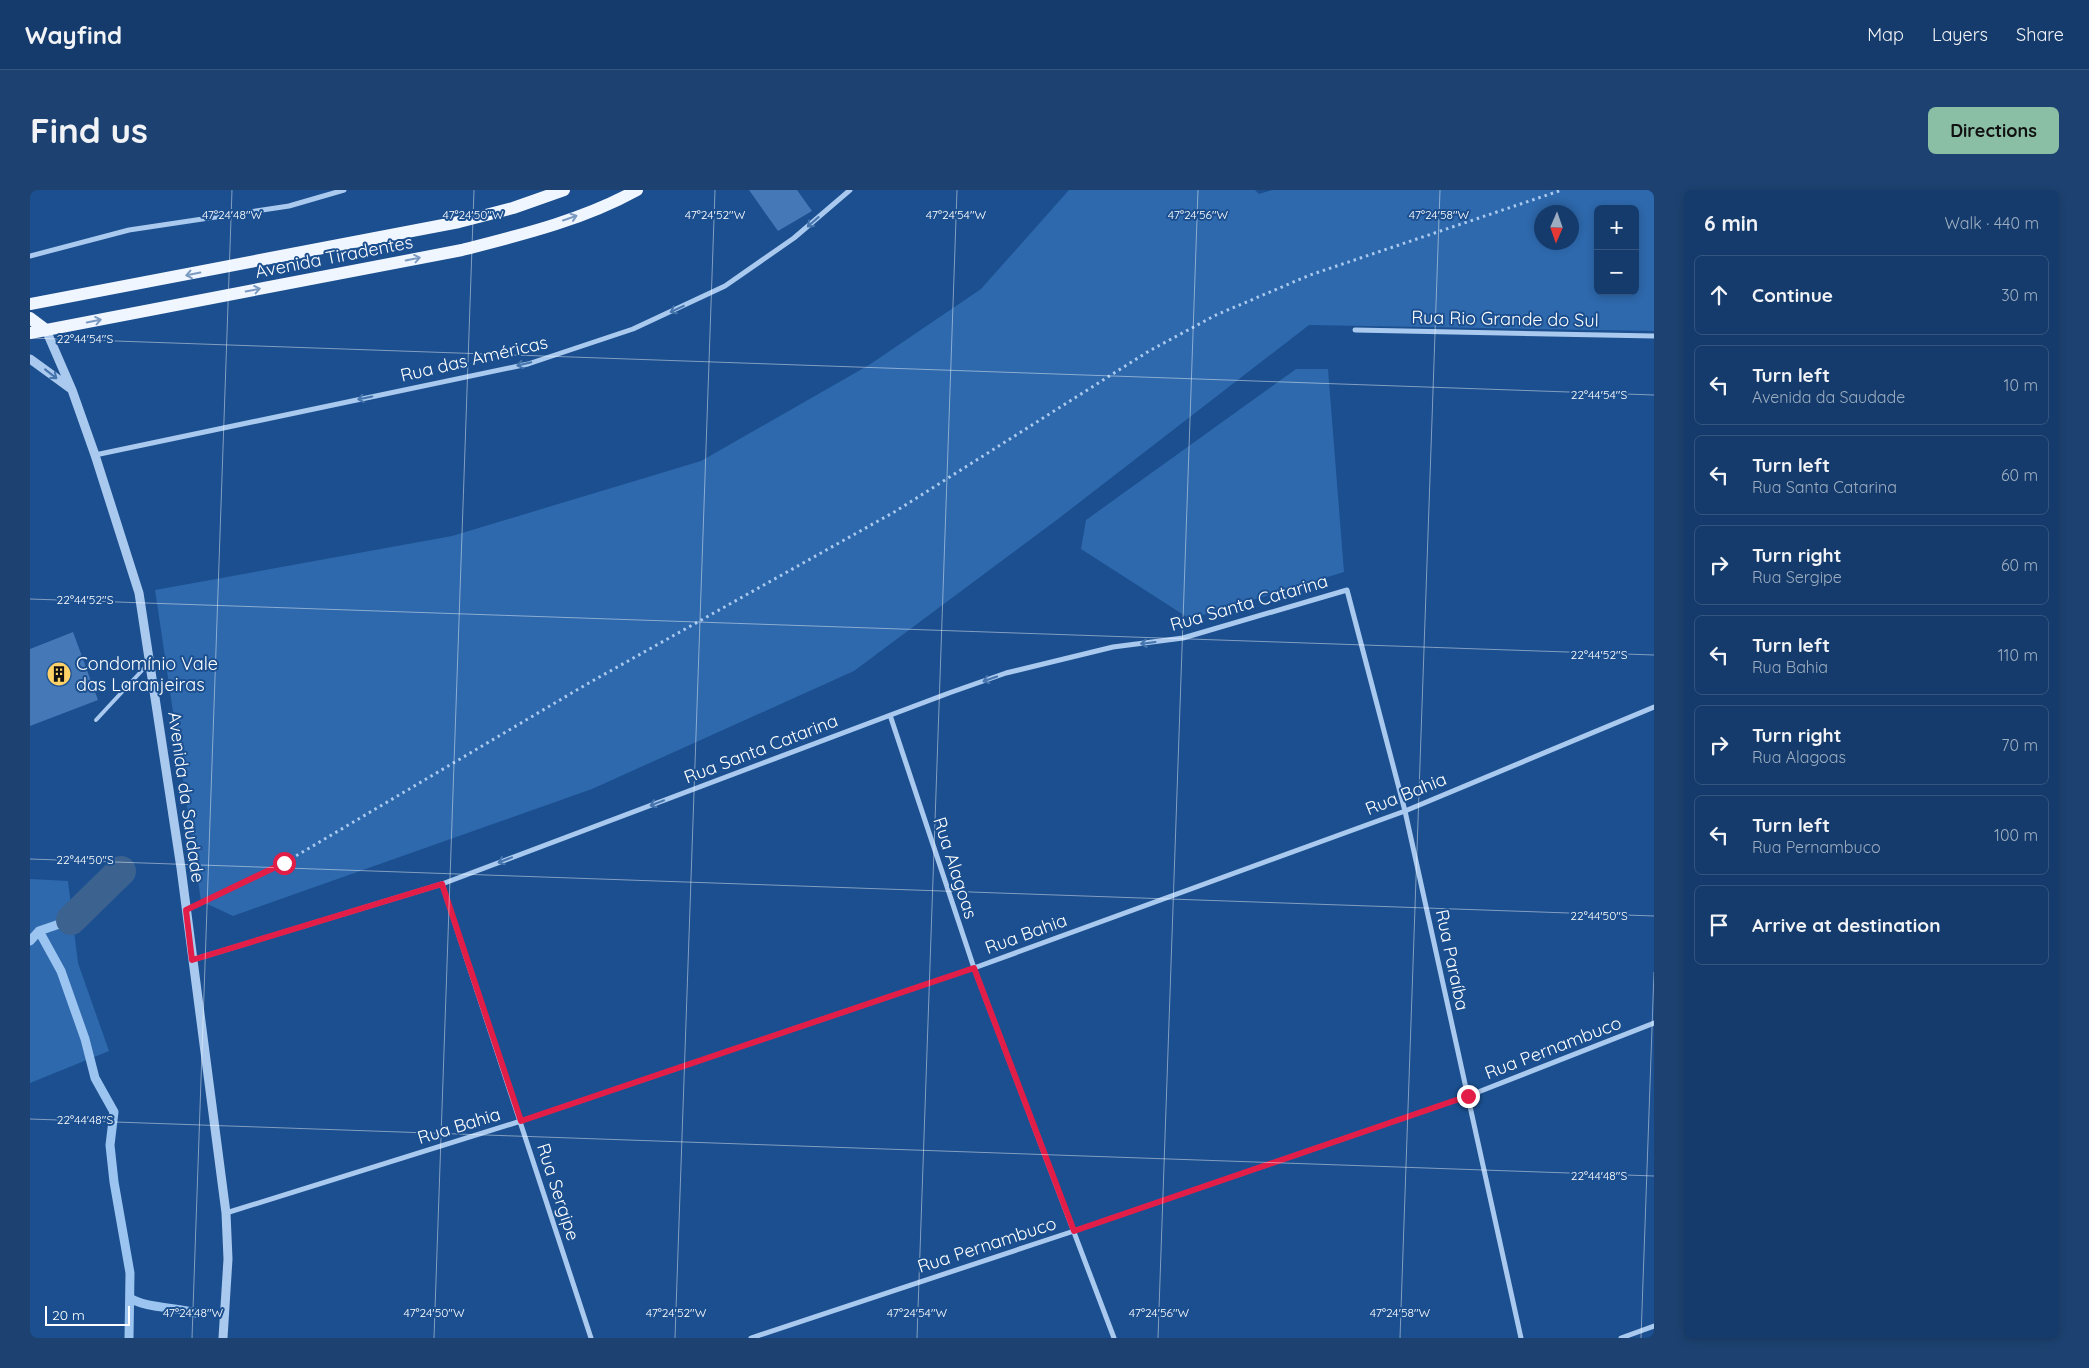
<!DOCTYPE html>
<meta charset="utf-8">
<style>
body{margin:0;font-family:Quicksand,sans-serif;background:#1d4271;color:#f1f3f6}
.controls{position:absolute;right:15px;top:15px;display:grid;overflow:hidden;border-radius:8px;box-shadow:0 2px 8px #0003}
.controls button{width:45px;height:45px;display:grid;place-items:center;padding:0;border:0;border-bottom:1px solid #33557e;background:#143b6b;color:#f1f3f6;font:25px sans-serif}
.compass{position:absolute;left:1504px;top:15px;width:45px;height:45px;border-radius:50%;background:#143b6b;box-shadow:0 2px 8px #0003;rotate:182deg}
.scale{position:absolute;left:15px;bottom:12px;width:85px;box-sizing:border-box;padding-left:5px;border:2px solid #fff;border-top:0;font-size:14px;line-height:18px;white-space:nowrap;color:#fff;-webkit-text-stroke:4px #1b4f8f;paint-order:stroke}
.stop{position:absolute;width:15px;height:15px;margin:-11px;border:4px solid #e11d48;border-radius:50%;background:#fff}
.stop.end{background:#e11d48;border-color:#fff;box-shadow:0 1px 5px #0008}
.list{margin:0;padding:0;list-style:none}
h2{display:flex;justify-content:space-between;align-items:center;height:65px;margin:0;padding:0 20px;font-size:21px}
h2 small{font-size:16px;font-weight:400;color:#9dadc1}
.list li{display:grid;grid-template-columns:32px 1fr auto;gap:15px;align-items:center;box-sizing:border-box;height:80px;margin:0 10px 10px;padding:0 10px;border:1px solid #33557e;border-radius:8px}
.list b{display:block;font-size:19px;white-space:nowrap}
.list p{margin:0;font-size:16px;white-space:nowrap;color:#9dadc1}
.list em{font-size:16px;font-style:normal;color:#9dadc1}
.icon{flex:none;width:28px;height:28px;fill:none;stroke:currentColor;stroke-width:2;stroke-linecap:round;stroke-linejoin:round}
.map{position:relative;flex:none;width:1624px;height:1148px;overflow:hidden;border-radius:8px}
header{display:flex;align-items:center;gap:30px;box-sizing:border-box;height:70px;padding:0 25px;background:#143b6b;border-bottom:1px solid #33557e}
header strong{font-size:24px}
nav{display:flex;gap:28px;margin-inline-start:auto;font-size:18px}
.intro{display:flex;align-items:center;justify-content:space-between;box-sizing:border-box;height:120px;padding:0 30px}
h1{margin:0;font-size:35px}
.button{padding:12px 22px;border-radius:8px;background:#8abfa5;color:#111;font-size:18px;font-weight:700}
main{display:flex;gap:30px;padding:0 30px}
aside{flex:1;background:#143b6b;border-radius:8px;box-shadow:0 2px 8px #0003}
.map>svg:first-child{display:block}
.green{fill:#2e69ad;fill-rule:evenodd}
.lines{fill:none;stroke-linecap:round;stroke-linejoin:round}
.stream{stroke:#9cc4f0;stroke-width:9}
.canal{stroke:#3c6290;stroke-width:30}
.building{fill:#4478b7}
.path{stroke:#a9c9ee;stroke-width:3;stroke-dasharray:2.5 4;stroke-linecap:butt}
.service{stroke:#a9c9ee;stroke-width:4}
.minor{stroke:#a9c9ee;stroke-width:5}
.tertiary{stroke:#a9c9ee;stroke-width:9}
.primary{stroke:#f0f6ff;stroke-width:12}
.oneway{stroke:#7b9ac1}
.oneway2{stroke:#4674ac}
.route{stroke:#e11d48;stroke-width:6}
.ticks{fill:none;stroke:#fff;stroke-width:1;stroke-opacity:0.45}
.labels{text-anchor:middle;stroke-width:4;stroke-linejoin:round;paint-order:stroke}
.street-label{font-size:18px;fill:#fff;stroke:#1b4f8f}
.poi-label{font-size:18px;fill:#fff;stroke:#1b4f8f;text-anchor:start}
.ticks-label{font-size:12px;text-anchor:middle;fill:#fff;stroke:#1b4f8f;stroke-width:4;stroke-linejoin:round;paint-order:stroke}
</style>
<header>
<strong>Wayfind</strong>
<nav><a>Map</a><a>Layers</a><a>Share</a></nav>
</header>
<div class="intro"><h1>Find us</h1><a class="button">Directions</a></div>
<main>
<div class="map">
<svg width="1624" height="1148" viewBox="0 0 1624 1148">
<rect width="100%" height="100%" fill="#1b4f8f"/>
<path class="green" d="M1039 0H1225L1229 4 1242 0H1624V141L1279 135 1028 329 824 481 562 599 203 726 171 711 125 400 422 346 671 271 839 175 951 99ZM1568 19H1605V101H1568ZM1542 22V52H1512V22Z
M1266 179H1298L1314 382 1160 429 1051 359 1056 330Z
M0 689 38 691 48 773 79 861 0 893Z"/>
<g class="lines">
<path class="stream" d="M9 741 31 781 55 849 65 888 84 922 80 955 84 992 100 1083 99 1148
M0 751 9 741 41 730 91 681
M100 1108C115 1118 146 1117 166 1123"/>
<path class="canal" d="M41 730 91 681"/>
</g>
<path class="building" d="M719 0H767L782 21 748 41Z
M43 442 68 510 0 536V459Z"/>
<g class="lines">
<path class="path" d="M173 712 254 673 557 494 866 321 1119 161 1186 125 1280 85 1532 0"/>
<path class="service" d="M66 530 118 474"/>
<path class="minor" d="M0 66 99 40 259 16 314 0
M1325 140 1624 146
M65 265 498 174 603 139 695 96 764 48 820 0
M860 525 944 778 1084 1148
M412 694 561 1148
M162 770 412 694 919 503 976 483 1083 457 1153 448 1317 400 1375 621 1491 1148
M196 1023 491 931 944 778 1375 621 1624 517
M721 1148 1044 1041 1438 906 1624 833
M1591 1148 1624 1136"/>
<path class="tertiary" d="M16 140 42 200 65 265 109 403 151 678 196 1023 198 1069 193 1148
M0 169 40 198"/>
<path class="primary" d="M0 114 429 32 483 18 534 0
M0 128 16 140
M0 143 432 60C491 45 553 30 607 0"/>
</g>
<defs><path id="oneway-shaft" d="M-6 0H5M1.5-3L5.5 0L1.5 3" fill="none" stroke-width="1.6" stroke-linecap="round" stroke-linejoin="round" transform="scale(1.25)"/></defs>
<g class="oneway">
<use href="#oneway-shaft" transform="translate(540 28) rotate(-19)"/>
<use href="#oneway-shaft" transform="translate(383 69) rotate(-11)"/>
<use href="#oneway-shaft" transform="translate(163 84) rotate(169)"/>
<use href="#oneway-shaft" transform="translate(223 100) rotate(-11)"/>
<use href="#oneway-shaft" transform="translate(64 131) rotate(-11)"/>
</g>
<g class="oneway2">
<use href="#oneway-shaft" transform="translate(783 32) rotate(139)"/>
<use href="#oneway-shaft" transform="translate(647 119) rotate(155)"/>
<use href="#oneway-shaft" transform="translate(494 174) rotate(166)"/>
<use href="#oneway-shaft" transform="translate(21 184) rotate(38)"/>
<use href="#oneway-shaft" transform="translate(335 208) rotate(168)"/>
<use href="#oneway-shaft" transform="translate(1118 453) rotate(173)"/>
<use href="#oneway-shaft" transform="translate(960 489) rotate(161)"/>
<use href="#oneway-shaft" transform="translate(627 613) rotate(159)"/>
<use href="#oneway-shaft" transform="translate(475 670) rotate(159)"/>
</g>
<g class="lines">
<path class="route" d="M254 673 156 720 162 770 412 694 491 931 944 778 1044 1041 1438 906"/>
</g>
<path class="ticks" d="M0 148 1624 205M0 409 1624 465M0 669 1624 726M0 929 1624 986M162 1148 202 0M404 1148 444 0M645 1148 685 0M887 1148 927 0M1128 1148 1168 0M1370 1148 1410 0M1611 1148 1624 782"/>
<defs>
<symbol id="building-disc" viewBox="-11 -11 22 22"><circle r="9.5" fill="#ffd166" stroke="#1b4f8f"/><path d="M-4-6H4V6H1V3H-1V6H-4ZM-2.5-4.3h1.7v1.8h-1.7ZM.8-4.3h1.7v1.8H.8ZM-2.5-1h1.7V.8h-1.7ZM.8-1h1.7V.8H.8Z" fill="#111"/></symbol>
</defs>
<g fill-rule="evenodd">
<use href="#building-disc" x="15" y="470" width="28" height="28"/>
</g>
<g class="labels">
<g class="street-label">
<text transform="translate(304 67) rotate(-11)" y="6">Avenida Tiradentes</text>
<text transform="translate(1475 129) rotate(1)" y="6">Rua Rio Grande do Sul</text>
<text transform="translate(444 169) rotate(-13)" y="6">Rua das Américas</text>
<text transform="translate(1219 413) rotate(-16)" y="6">Rua Santa Catarina</text>
<text transform="translate(731 559) rotate(-21)" y="6">Rua Santa Catarina</text>
<text transform="translate(1376 604) rotate(-22)" y="6">Rua Bahia</text>
<text transform="translate(156 607) rotate(82)" y="6">Avenida da Saudade</text>
<text transform="translate(925 678) rotate(72)" y="6">Rua Alagoas</text>
<text transform="translate(996 744) rotate(-20)" y="6">Rua Bahia</text>
<text transform="translate(1422 770) rotate(78)" y="6">Rua Paraíba</text>
<text transform="translate(1523 858) rotate(-21)" y="6">Rua Pernambuco</text>
<text transform="translate(429 936) rotate(-17)" y="6">Rua Bahia</text>
<text transform="translate(528 1002) rotate(72)" y="6">Rua Sergipe</text>
<text transform="translate(957 1055) rotate(-18)" y="6">Rua Pernambuco</text>
</g>
<g class="poi-label">
<text x="46" y="480">Condomínio Vale<tspan x="46" dy="21">das Laranjeiras</tspan></text>
</g>
</g>
<g class="ticks-label">
<text x="202" y="29">47°24'48"W</text>
<text x="443" y="29">47°24'50"W</text>
<text x="685" y="29">47°24'52"W</text>
<text x="926" y="29">47°24'54"W</text>
<text x="1168" y="29">47°24'56"W</text>
<text x="1409" y="29">47°24'58"W</text>
<text x="55" y="153">22°44'54"S</text>
<text x="1569" y="209">22°44'54"S</text>
<text x="55" y="414">22°44'52"S</text>
<text x="1569" y="469">22°44'52"S</text>
<text x="55" y="674">22°44'50"S</text>
<text x="1569" y="730">22°44'50"S</text>
<text x="55" y="934">22°44'48"S</text>
<text x="1569" y="990">22°44'48"S</text>
<text x="163" y="1127">47°24'48"W</text>
<text x="404" y="1127">47°24'50"W</text>
<text x="646" y="1127">47°24'52"W</text>
<text x="887" y="1127">47°24'54"W</text>
<text x="1129" y="1127">47°24'56"W</text>
<text x="1370" y="1127">47°24'58"W</text>
</g>
</svg>
<div class="controls">
<button>+</button>
<button>−</button>
</div>
<svg class="compass" viewBox="-18 -18 36 36"><path d="M0-13l5 13h-10z" fill="#e53935"/><path d="M0 13l5-13h-10z" fill="#9dadc1"/></svg>
<div class="scale">20 m</div>
<div class="stop" style="left:254px;top:673px"></div>
<div class="stop end" style="left:1438px;top:906px"></div>
</div>
<aside>
<h2>6 min<small>Walk · 440 m</small></h2>
<ul class="list">
<li><svg class="icon" aria-label="ahead" viewBox="0 0 24 24"><path d="M12 20V5M6 11l6-6 6 6"/></svg><div><b>Continue</b></div><em>30 m</em></li>
<li><svg class="icon" aria-label="left" viewBox="0 0 24 24"><path d="M17 20v-9H6M10 6l-5 5 5 5"/></svg><div><b>Turn left</b><p>Avenida da Saudade</p></div><em>10 m</em></li>
<li><svg class="icon" aria-label="left" viewBox="0 0 24 24"><path d="M17 20v-9H6M10 6l-5 5 5 5"/></svg><div><b>Turn left</b><p>Rua Santa Catarina</p></div><em>60 m</em></li>
<li><svg class="icon" aria-label="right" viewBox="0 0 24 24"><path d="M7 20v-9h11M14 6l5 5-5 5"/></svg><div><b>Turn right</b><p>Rua Sergipe</p></div><em>60 m</em></li>
<li><svg class="icon" aria-label="left" viewBox="0 0 24 24"><path d="M17 20v-9H6M10 6l-5 5 5 5"/></svg><div><b>Turn left</b><p>Rua Bahia</p></div><em>110 m</em></li>
<li><svg class="icon" aria-label="right" viewBox="0 0 24 24"><path d="M7 20v-9h11M14 6l5 5-5 5"/></svg><div><b>Turn right</b><p>Rua Alagoas</p></div><em>70 m</em></li>
<li><svg class="icon" aria-label="left" viewBox="0 0 24 24"><path d="M17 20v-9H6M10 6l-5 5 5 5"/></svg><div><b>Turn left</b><p>Rua Pernambuco</p></div><em>100 m</em></li>
<li><svg class="icon" aria-label="arrive" viewBox="0 0 24 24"><path d="M6 21V4h12l-3 4 3 4H6"/></svg><div><b>Arrive at destination</b></div></li>
</ul>
</aside>
</main>
